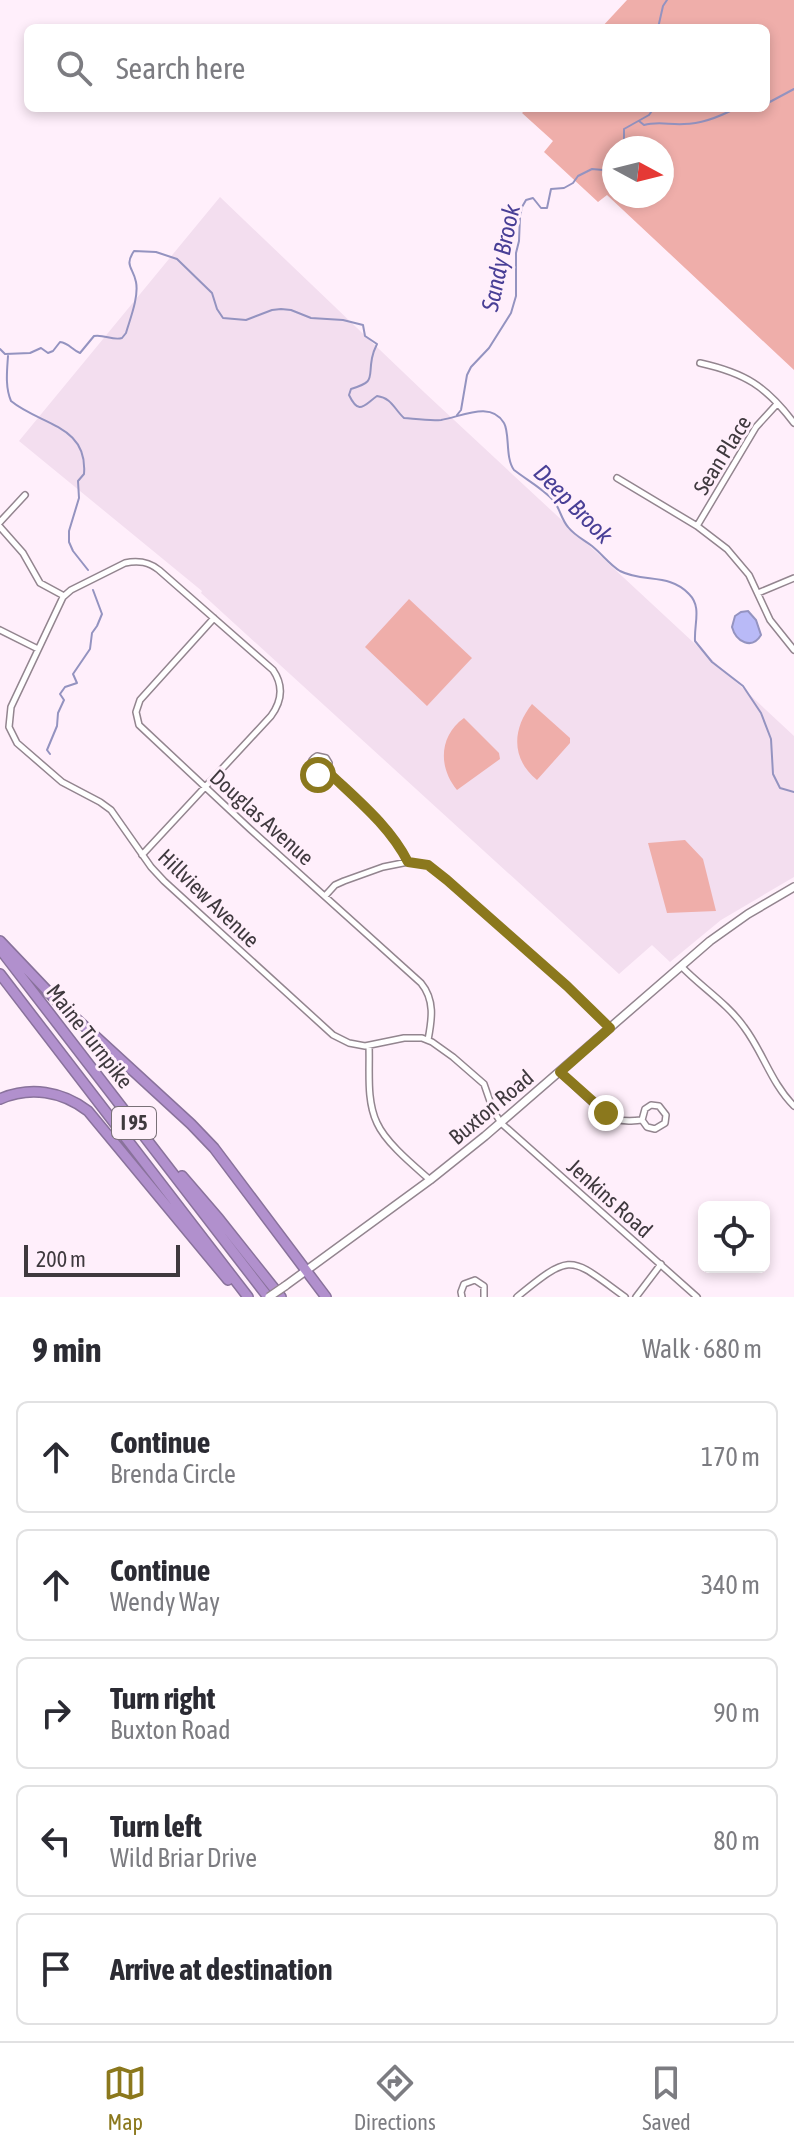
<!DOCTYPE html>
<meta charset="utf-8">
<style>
body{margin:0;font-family:"Asap Condensed",sans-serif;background:#f2f2f3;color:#2b2b33}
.controls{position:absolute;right:24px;bottom:24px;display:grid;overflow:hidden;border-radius:12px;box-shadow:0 4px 12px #0003}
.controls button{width:72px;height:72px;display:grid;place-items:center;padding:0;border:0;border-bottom:2px solid #e1e1e2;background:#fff;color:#2b2b33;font:40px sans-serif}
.compass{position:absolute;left:602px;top:136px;width:72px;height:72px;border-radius:50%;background:#fff;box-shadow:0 4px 12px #0003;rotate:97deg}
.scale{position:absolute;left:24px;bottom:20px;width:156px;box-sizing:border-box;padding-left:8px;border:4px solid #3f393e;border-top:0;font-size:22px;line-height:28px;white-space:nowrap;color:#3f393e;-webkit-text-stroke:6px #ffeffb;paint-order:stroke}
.stop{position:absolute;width:24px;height:24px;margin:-18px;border:6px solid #8b781d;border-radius:50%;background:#fff}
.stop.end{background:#8b781d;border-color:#fff;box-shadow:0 2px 8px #0008}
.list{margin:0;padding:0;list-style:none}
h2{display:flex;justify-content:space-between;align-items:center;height:104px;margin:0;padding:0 32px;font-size:34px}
h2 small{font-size:26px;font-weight:400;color:#7c7c81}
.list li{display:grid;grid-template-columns:52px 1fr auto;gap:24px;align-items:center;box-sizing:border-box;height:112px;margin:0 16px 16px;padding:0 16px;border:2px solid #e1e1e2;border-radius:12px}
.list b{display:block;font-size:30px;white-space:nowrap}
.list p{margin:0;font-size:26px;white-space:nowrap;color:#7c7c81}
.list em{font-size:26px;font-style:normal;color:#7c7c81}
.icon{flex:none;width:44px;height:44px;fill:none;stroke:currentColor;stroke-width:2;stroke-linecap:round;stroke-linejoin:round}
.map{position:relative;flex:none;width:794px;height:1297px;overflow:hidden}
.search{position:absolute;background:#fff;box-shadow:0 4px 12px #0003;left:24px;right:24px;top:24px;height:88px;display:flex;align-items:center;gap:20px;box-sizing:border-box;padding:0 28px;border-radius:12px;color:#7c7c81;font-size:30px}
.sheet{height:744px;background:#fff}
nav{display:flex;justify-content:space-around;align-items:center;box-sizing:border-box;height:112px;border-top:2px solid #e1e1e2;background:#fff;font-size:22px;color:#7c7c81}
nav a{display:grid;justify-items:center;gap:4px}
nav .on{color:#8b781d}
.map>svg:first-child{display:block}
.built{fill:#f3deef}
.green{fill:#efaeaa;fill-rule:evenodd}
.water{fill:#b9baf7;stroke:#9493c0;stroke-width:2}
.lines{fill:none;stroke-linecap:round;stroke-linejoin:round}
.stream{stroke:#9493c0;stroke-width:2}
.street-casing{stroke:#93858f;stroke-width:8}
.secondary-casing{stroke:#93858f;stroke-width:10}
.highway-casing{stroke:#89729b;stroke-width:12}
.street{stroke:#fff;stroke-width:5}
.secondary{stroke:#fff;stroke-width:7}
.highway{stroke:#b190cd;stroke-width:9}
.secondary-bridge-casing{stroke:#93858f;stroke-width:10;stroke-linecap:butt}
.secondary-bridge{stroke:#fff;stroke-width:7}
.route{stroke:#8b781d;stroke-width:10}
.labels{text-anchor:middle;stroke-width:6;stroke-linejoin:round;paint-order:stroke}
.shield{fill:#ffeffb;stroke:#797077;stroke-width:2}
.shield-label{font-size:20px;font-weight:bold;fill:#3f393e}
.street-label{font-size:22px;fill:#3f393e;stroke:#ffeffb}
.water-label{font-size:24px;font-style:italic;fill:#493f96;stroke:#ffeffb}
</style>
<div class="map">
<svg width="794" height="1297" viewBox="0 0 794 1297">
<rect width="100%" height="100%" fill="#ffeffb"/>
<path class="built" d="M220 197 425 393 794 736V877L721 920 670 962 652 945 619 974 201 593 202 591 19 441Z"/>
<path class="green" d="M627 0H794V370L607 195 598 202 544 152 553 141 522 113 527 108H766V28H601ZM614 148H662V196H614Z
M409 599 472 658 427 706 365 647Z
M532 704 570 738V743L537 780C511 759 512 729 532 704Z
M464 718 499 753 500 759 457 790C438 767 439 736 464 718Z
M685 840 703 859 716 911 667 913 648 843Z"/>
<path class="water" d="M748 611 756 620 761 635C752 650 736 642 732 627L735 616 741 612Z"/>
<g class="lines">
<path class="stream" d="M658 28 663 6 667 0
M766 104 794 89
M639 121 644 125C658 121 670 125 684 124 702 124 721 116 736 108
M624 148V129L649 115 654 108
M0 349 5 354 30 353 41 348 48 353 53 351 60 342C69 343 72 350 80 353L94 336C104 334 113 341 122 338L126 333C130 319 139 297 136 282 133 267 124 266 134 251L156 252 177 259 212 293 217 309 223 318 246 320 272 310 281 309 291 310 311 318 343 320 363 325 365 336 377 344C375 348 373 353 372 358 368 379 376 381 351 389L349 395C359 416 364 405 377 396 392 398 394 409 404 418 416 419 429 421 441 420 461 417 491 400 504 423 510 433 505 458 514 470 527 480 542 488 553 500 560 508 561 519 568 527 574 535 584 540 592 546 602 554 609 564 620 571 643 583 670 573 689 594 702 607 694 623 695 641L712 662 743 686 761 713 771 739 773 774 780 788 794 792
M8 356C7 371 5 387 11 401 40 425 88 425 84 474L78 481 79 498 69 531V542L73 551 88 570
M457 415 461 410 467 375 471 367 489 348 511 313 516 296V253L519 241 520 216 522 207 526 200 533 198 541 208H547L551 189 564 188 573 183 578 176 592 169 614 171
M50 754 47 750 57 726 58 713 64 700 60 694 65 687 77 683 73 674 90 649 92 633 97 626 102 614 93 590"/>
<defs>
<path id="street" d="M700 363C745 373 766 386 794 423
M617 478 697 526 727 549 749 575 770 620 794 650
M0 522 25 495
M697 526 756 427 777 404
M0 527 23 553 40 583 64 596
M758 593 794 578
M214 618 140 700 136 712 139 725 250 829 421 983C435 1000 432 1019 428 1040
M0 630 38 649
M327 771 318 775C309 771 308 761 317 756L326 758 329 763 327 771C356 799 390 825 408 862
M142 855 271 716C282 701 284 686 273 670L159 570C149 562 139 560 125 563L71 590 63 597 11 707 9 727 17 743 62 782 100 802 111 810 151 867 164 881 333 1035 349 1043 365 1046 404 1038H422L432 1042 453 1057 484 1084 493 1110 501 1123 697 1297
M325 896 335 885 344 881 383 867 408 862 428 865 447 880 567 986 610 1028
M681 966C701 987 727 1003 744 1027 763 1052 771 1083 794 1106
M369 1046C370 1070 366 1100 377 1123 386 1143 413 1165 430 1180
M560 1072C574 1085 599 1112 616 1119 625 1122 633 1121 642 1120L647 1127 655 1129 665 1123 666 1115 659 1106 651 1105 645 1109 642 1120
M462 1297 461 1292 464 1284 475 1280 484 1286V1297
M517 1297C573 1251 570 1257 625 1297
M636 1297 661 1264"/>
<path id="secondary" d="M285 1286 430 1180 485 1136 710 941 748 914 794 887"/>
<path id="highway" d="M0 941 58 1002 191 1124 214 1148 326 1297
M0 949 268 1297
M0 974 248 1297
M0 1099C30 1086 62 1091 88 1111L228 1280
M182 1176 219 1219 281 1297"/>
</defs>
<use href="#street" class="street-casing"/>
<use href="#secondary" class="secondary-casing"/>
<use href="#highway" class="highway-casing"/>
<use href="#street" class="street"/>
<use href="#secondary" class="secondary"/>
<use href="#highway" class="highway"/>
<defs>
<path id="secondary-bridge" d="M269 1297 285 1286"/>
</defs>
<use href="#secondary-bridge" class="secondary-bridge-casing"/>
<use href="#secondary-bridge" class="secondary-bridge"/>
</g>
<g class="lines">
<path class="route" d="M318 775 327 771C356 799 389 825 408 862L428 865 447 880 567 986 610 1028 560 1072 606 1113"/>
</g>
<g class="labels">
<rect class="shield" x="112" y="1107" width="44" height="32" rx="6"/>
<g class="shield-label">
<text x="134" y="1130">I 95</text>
</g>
<g class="street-label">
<text transform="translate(722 455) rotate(-58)" y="8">Sean Place</text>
<text transform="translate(262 817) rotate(42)" y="8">Douglas Avenue</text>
<text transform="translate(209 898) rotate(44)" y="8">Hillview Avenue</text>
<text transform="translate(90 1036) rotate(52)" y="8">Maine Turnpike</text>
<text transform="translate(491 1107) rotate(-40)" y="8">Buxton Road</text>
<text transform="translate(610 1198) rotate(42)" y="8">Jenkins Road</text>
</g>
<g class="water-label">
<text transform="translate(501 258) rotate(-78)" y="8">Sandy Brook</text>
<text transform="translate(573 504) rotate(45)" y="8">Deep Brook</text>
</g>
</g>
</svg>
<div class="controls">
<button><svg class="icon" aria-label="locate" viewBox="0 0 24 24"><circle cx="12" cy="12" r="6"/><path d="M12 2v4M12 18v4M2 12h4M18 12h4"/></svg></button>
</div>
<svg class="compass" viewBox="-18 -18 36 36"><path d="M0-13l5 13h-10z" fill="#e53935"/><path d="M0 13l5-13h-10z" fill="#7c7c81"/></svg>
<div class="scale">200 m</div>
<div class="stop" style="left:318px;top:775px"></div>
<div class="stop end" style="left:606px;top:1113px"></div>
<div class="search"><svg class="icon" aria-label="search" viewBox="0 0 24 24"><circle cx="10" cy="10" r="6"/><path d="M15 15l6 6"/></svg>Search here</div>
</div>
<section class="sheet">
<h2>9 min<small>Walk · 680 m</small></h2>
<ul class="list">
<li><svg class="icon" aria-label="ahead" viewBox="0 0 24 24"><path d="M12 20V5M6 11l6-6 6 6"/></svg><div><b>Continue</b><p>Brenda Circle</p></div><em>170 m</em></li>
<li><svg class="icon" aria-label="ahead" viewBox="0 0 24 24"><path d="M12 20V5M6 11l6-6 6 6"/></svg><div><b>Continue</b><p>Wendy Way</p></div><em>340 m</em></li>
<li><svg class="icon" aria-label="right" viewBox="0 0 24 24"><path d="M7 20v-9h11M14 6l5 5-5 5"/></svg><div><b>Turn right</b><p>Buxton Road</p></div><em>90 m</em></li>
<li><svg class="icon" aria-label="left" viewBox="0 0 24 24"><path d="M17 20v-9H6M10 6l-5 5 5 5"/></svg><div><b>Turn left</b><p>Wild Briar Drive</p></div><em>80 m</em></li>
<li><svg class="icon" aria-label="arrive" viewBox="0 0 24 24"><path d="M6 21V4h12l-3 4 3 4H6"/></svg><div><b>Arrive at destination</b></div></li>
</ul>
</section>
<nav>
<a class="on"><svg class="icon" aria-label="map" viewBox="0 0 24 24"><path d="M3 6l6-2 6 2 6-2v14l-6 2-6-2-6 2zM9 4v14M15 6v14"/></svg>Map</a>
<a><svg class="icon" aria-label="directions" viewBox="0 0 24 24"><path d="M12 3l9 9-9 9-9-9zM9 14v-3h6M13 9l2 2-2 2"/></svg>Directions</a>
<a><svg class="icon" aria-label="saved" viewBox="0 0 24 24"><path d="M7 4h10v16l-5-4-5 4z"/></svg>Saved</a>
</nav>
